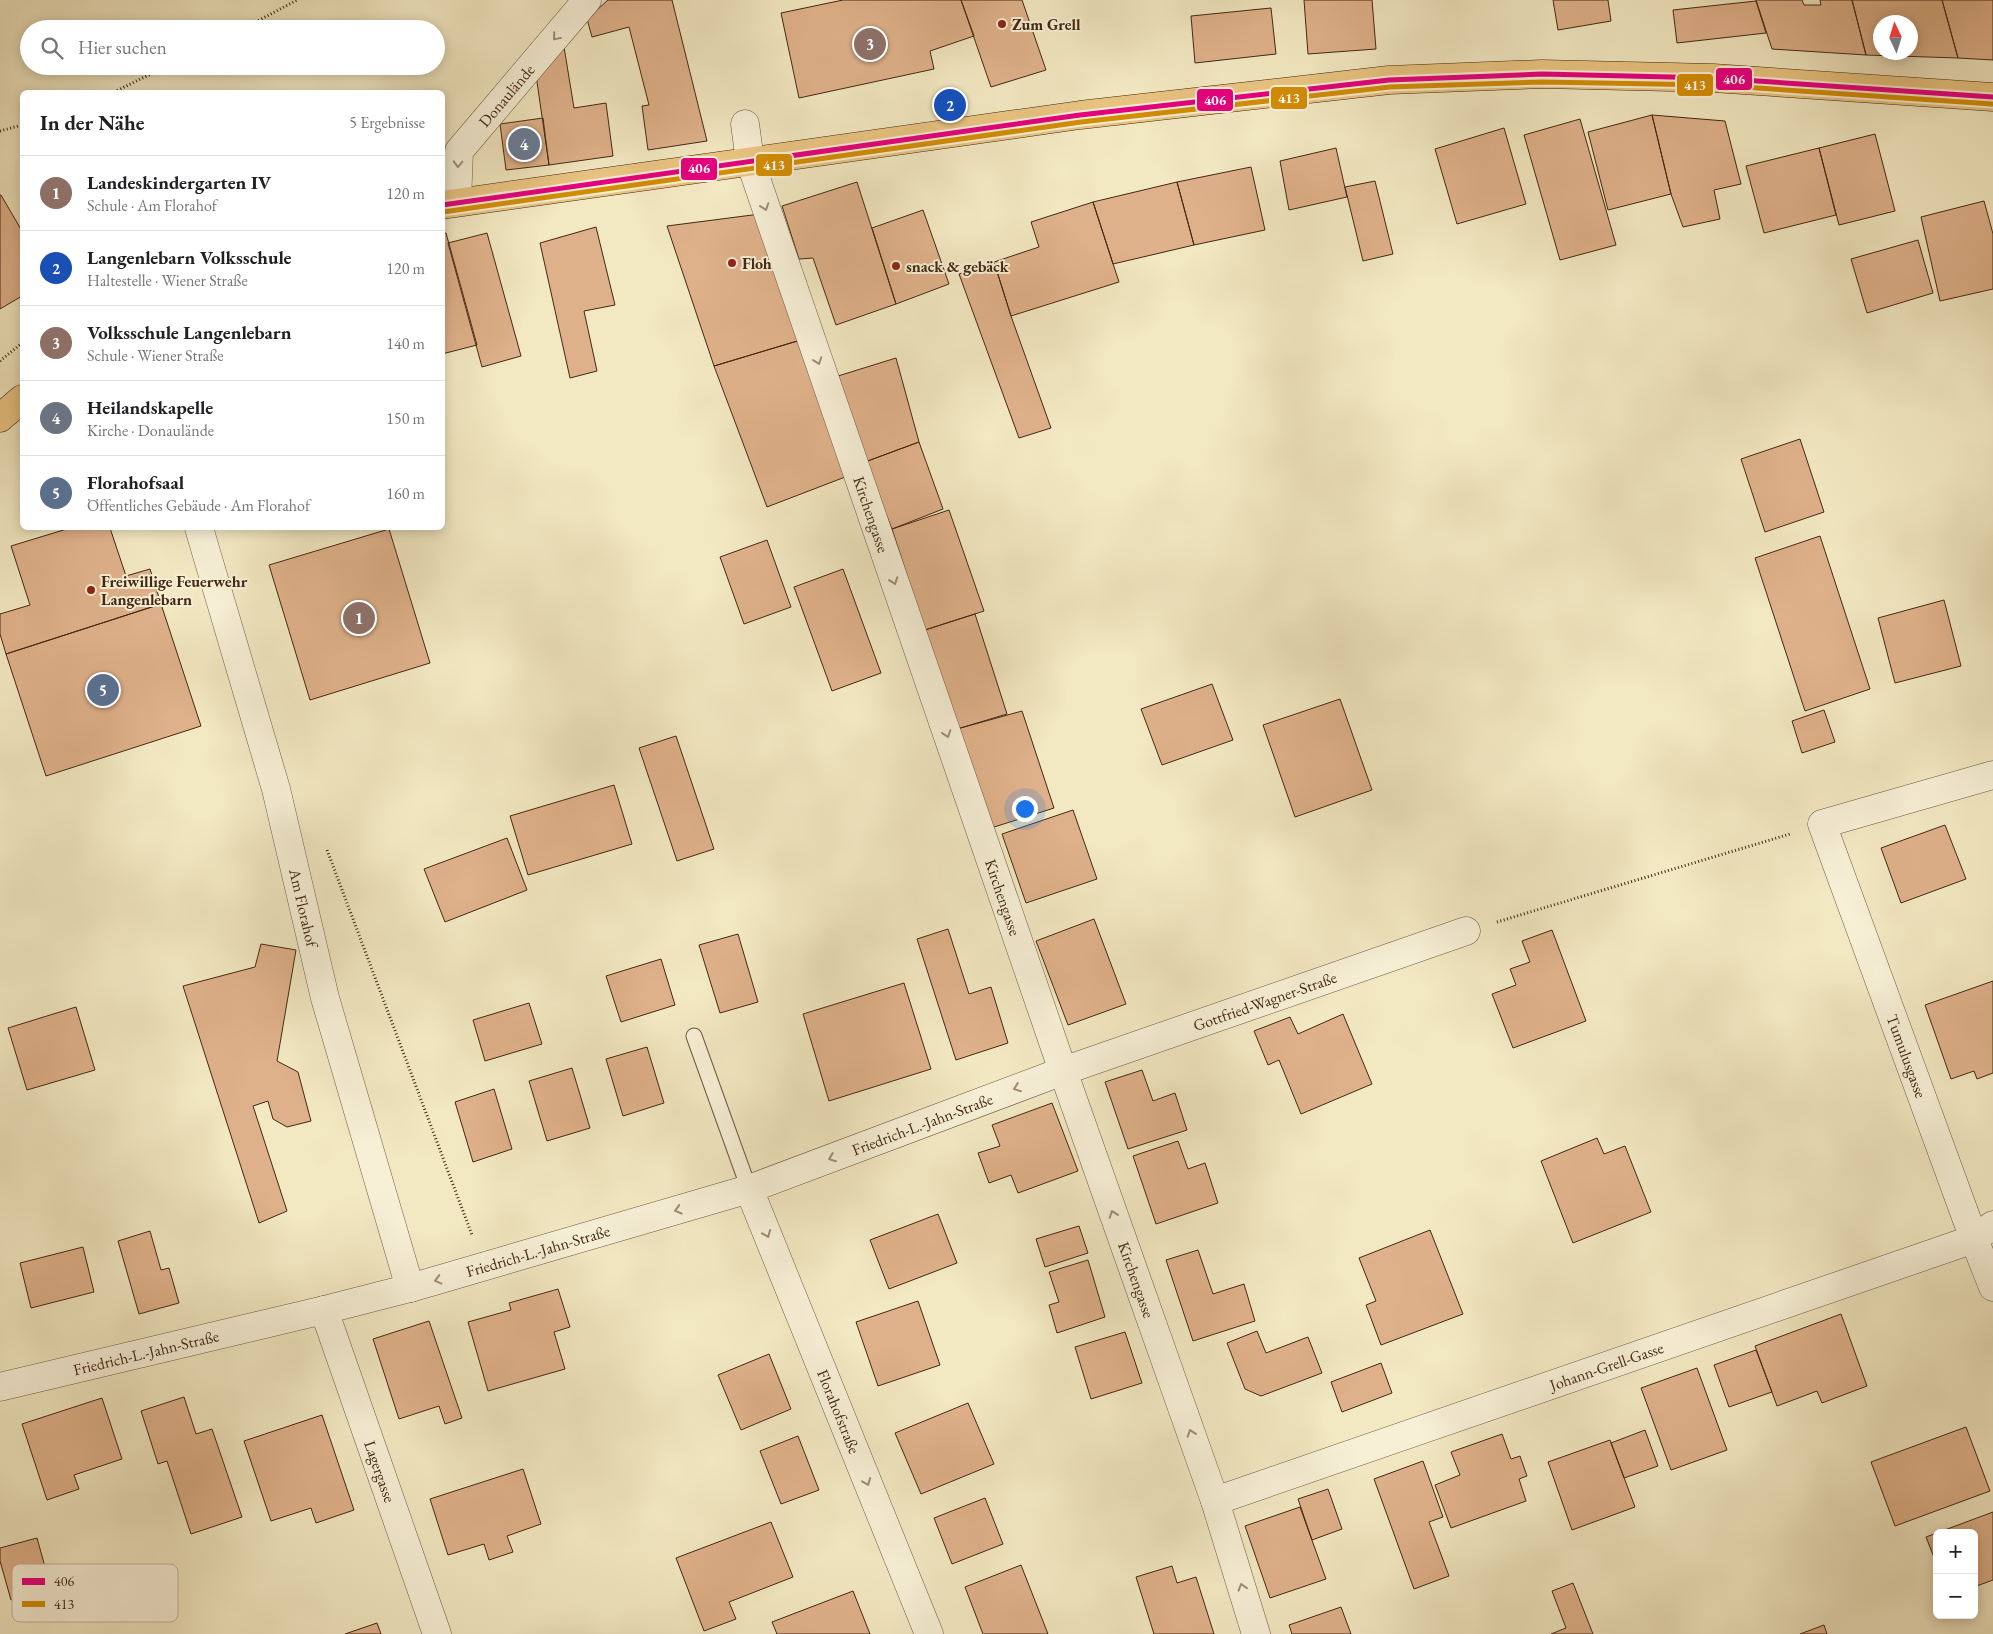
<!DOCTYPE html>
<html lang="de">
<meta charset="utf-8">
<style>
body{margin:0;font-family:"EB Garamond",serif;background:#f6f6f6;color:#202124}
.controls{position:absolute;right:15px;bottom:15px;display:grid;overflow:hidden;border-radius:8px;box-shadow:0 2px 12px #0003}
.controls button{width:45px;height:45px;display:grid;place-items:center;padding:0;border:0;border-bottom:1px solid #e0e0e0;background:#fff;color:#202124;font:25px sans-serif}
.compass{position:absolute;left:1873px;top:15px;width:45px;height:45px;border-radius:50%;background:#fff;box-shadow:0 2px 12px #0003;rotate:356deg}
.you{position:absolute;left:1024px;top:808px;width:18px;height:18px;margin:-12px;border:4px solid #fff;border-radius:50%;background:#1a73e8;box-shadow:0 0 0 8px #1a73e833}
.badge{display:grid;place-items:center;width:32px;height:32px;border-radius:50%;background:#8f2418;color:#fff;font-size:16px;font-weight:700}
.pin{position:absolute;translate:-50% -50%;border:2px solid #fff;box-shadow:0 1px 5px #0006}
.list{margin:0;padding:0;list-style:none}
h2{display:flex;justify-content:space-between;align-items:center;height:65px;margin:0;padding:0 20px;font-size:21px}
h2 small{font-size:16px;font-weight:400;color:#757577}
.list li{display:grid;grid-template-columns:32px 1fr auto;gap:15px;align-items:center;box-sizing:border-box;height:75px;padding:0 20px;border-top:1px solid #e0e0e0}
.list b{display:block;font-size:19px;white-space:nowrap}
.list p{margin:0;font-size:16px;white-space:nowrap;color:#757577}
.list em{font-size:16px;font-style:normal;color:#757577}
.icon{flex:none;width:28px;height:28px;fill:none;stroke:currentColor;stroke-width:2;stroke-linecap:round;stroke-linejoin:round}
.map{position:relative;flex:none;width:1993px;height:1634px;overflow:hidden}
.search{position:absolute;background:#fff;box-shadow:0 2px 12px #0003;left:20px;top:20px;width:425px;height:55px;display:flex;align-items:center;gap:12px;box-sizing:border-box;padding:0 18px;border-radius:28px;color:#757577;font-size:19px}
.panel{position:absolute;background:#fff;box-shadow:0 2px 12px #0003;left:20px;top:90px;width:425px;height:440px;border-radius:8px}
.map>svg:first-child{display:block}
.building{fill:#dfb18a;stroke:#432813;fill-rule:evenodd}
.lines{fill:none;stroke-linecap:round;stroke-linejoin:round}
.lane-casing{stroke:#6f583f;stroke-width:17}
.street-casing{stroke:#6f583f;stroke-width:29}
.primary-casing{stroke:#432813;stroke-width:29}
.path{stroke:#432813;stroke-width:3;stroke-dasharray:1 2.5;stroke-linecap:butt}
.lane{stroke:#f7f0d7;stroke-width:15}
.street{stroke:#f7f0d7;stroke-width:28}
.primary{stroke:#e9c481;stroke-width:28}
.bus-1-casing{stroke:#f7f0d7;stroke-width:9}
.bus-2-casing{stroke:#f7f0d7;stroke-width:9}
.bus-1{stroke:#e5007d;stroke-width:5}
.bus-2{stroke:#d38d04;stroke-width:5}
.oneway{stroke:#9d8c75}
.poi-dot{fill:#8f2418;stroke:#f7f0d7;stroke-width:2}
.labels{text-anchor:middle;stroke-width:4;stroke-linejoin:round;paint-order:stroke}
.poi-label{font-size:16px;font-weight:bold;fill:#432813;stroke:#f7f0d7;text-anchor:start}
.street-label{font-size:16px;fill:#432813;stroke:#f7f0d7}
.key{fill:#f7f0d7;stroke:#c1b49c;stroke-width:1}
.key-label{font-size:14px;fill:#432813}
.line-badge{stroke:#f7f0d7;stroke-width:2}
.badge-label{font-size:14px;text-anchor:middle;font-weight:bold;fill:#fff}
</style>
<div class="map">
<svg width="1993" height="1634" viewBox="0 0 1993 1634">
<rect width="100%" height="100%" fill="#f2e8c2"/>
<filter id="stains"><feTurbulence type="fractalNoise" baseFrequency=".004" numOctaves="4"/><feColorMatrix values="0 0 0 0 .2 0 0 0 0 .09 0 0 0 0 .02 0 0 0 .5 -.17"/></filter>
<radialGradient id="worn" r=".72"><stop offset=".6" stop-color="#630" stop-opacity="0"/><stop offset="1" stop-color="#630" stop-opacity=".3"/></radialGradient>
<path class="building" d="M608 0H672L707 141 648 150 642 106 649 105 629 27 592 37 587 19Z
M843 0H961L974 36 930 51 934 69 799 98 781 13Z
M961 0H1022L1046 70 991 87Z
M1304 0H1372L1376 49 1308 54Z
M1553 0H1608L1611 21 1558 30Z
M1802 0 1804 5H1821L1820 0H1852L1866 55 1772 49 1756 0Z
M1852 0H1942L1958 58 1866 55ZM1880 22H1910V52H1880Z
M1942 0H1993V60L1958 58Z
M1756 1 1766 33 1677 43 1673 10Z
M1271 8 1276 54 1195 63 1191 16Z
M564 47 574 108 606 103 613 156 549 165 536 75Z
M1652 115 1725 121 1741 184 1714 190 1720 219 1683 227 1671 194Z
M1652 115 1671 194 1608 210 1588 132Z
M543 118 549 165 506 170 500 124Z
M1580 119 1616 245 1560 260 1524 135Z
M1504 128 1526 204 1457 224 1435 149Z
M1875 134 1895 211 1839 225 1819 148Z
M1336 148 1347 197 1289 210 1280 161Z
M1819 148 1836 215 1764 233 1746 166Z
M1251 167 1265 230 1194 245 1177 182Z
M1375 181 1393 254 1363 261 1345 187Z
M857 182 896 304 836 325 813 258 799 259 782 206Z
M1177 182 1194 245 1113 264 1093 202Z
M0 195H1L22 231V296L0 309Z
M1984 201 1993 234V289L1940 301 1921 217Z
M1093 202 1119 282 1011 316 994 262 1039 247 1031 222Z
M923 210 949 284 896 304 872 228Z
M760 214 804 339 714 366 667 226Z
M596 227 615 305 584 311 597 371 570 378 540 243Z
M446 233 477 345 442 354V234Z
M487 233 521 356 482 367 448 243Z
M1918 240 1933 293 1867 313 1851 259Z
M994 262 1011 316 1051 428 1019 438 959 274Z
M804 339 853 474 767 507 714 366Z
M896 358 919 442 865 462 838 376Z
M1800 439 1824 512 1765 532 1741 459Z
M919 442 943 509 892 529 865 462Z
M949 510 984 611 925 630 892 529Z
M70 528H110L126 576 150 569 161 604 6 654 0 634V614L30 605 11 546Z
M389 529 430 663 310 700 269 565Z
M1820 536 1870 689 1805 711 1755 558Z
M767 540 791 607 744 624 720 557Z
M843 569 881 673 832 691 794 587Z
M1944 600 1961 666 1895 683 1878 618Z
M161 604 201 726 46 776 6 654Z
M975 614 1007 714 957 729 925 630Z
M1212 684 1233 740 1162 765 1141 709Z
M1340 699 1372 790 1295 817 1263 725Z
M1824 710 1835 742 1802 753 1792 721Z
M1022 711 1054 808 991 828 957 729Z
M676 736 714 849 677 861 639 748Z
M614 785 632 844 528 875 510 816Z
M1073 810 1097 879 1026 903 1002 834Z
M1945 825 1966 879 1901 903 1881 848Z
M507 838 527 890 445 922 424 869Z
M1094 919 1126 1004 1068 1025 1036 941Z
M948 929 969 994 991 987 1008 1043 956 1060 917 939Z
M1552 930 1586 1021 1513 1048 1492 994 1516 985 1510 969 1530 962 1522 941Z
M738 934 758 1002 720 1013 699 945Z
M261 944 296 950 277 1061 298 1072 311 1121 287 1127 273 1119 268 1101 253 1106 287 1211 259 1223 183 986 255 967Z
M661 959 675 1005 621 1022 606 976Z
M1993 981V1073L1977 1079 1974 1071 1951 1079 1925 1005Z
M904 983 931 1069 829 1101 803 1014Z
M529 1003 542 1044 485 1061 473 1020Z
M76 1007 95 1070 27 1090 8 1028Z
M1343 1014 1372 1084 1301 1114 1279 1060 1268 1065 1254 1031 1290 1017 1298 1034Z
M647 1047 664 1103 623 1116 606 1059Z
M572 1068 590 1128 547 1141 529 1081Z
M1142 1070 1153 1101 1175 1093 1187 1130 1128 1149 1105 1082Z
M494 1089 512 1149 473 1162 455 1102Z
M1052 1103 1078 1171 1018 1193 1011 1175 989 1183 978 1153 1000 1146 992 1125Z
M1597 1138 1604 1154 1625 1146 1651 1212 1573 1243 1541 1161Z
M1178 1141 1188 1169 1205 1163 1218 1203 1156 1224 1133 1156Z
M938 1214 957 1263 889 1289 870 1240Z
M1079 1226 1088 1253 1045 1267 1036 1239Z
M1430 1230 1463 1314 1381 1345 1366 1305 1376 1301 1359 1258Z
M150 1231 161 1270 169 1268 179 1303 139 1314 118 1241Z
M83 1247 94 1292 31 1308 20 1263Z
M1198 1250 1213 1294 1244 1284 1255 1321 1193 1341 1166 1260Z
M1088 1260 1105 1317 1057 1333 1049 1305 1059 1302 1049 1272Z
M558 1289 570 1327 554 1332 565 1369 488 1391 468 1322 511 1310 509 1303Z
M918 1301 940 1365 878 1386 856 1322Z
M1841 1314 1867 1386 1822 1403 1817 1391 1777 1406 1755 1346Z
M429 1321 462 1418 445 1424 439 1406 399 1419 373 1339Z
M1257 1331 1266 1353 1308 1337 1322 1373 1261 1396 1245 1389 1227 1343Z
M1125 1332 1142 1383 1091 1399 1075 1347Z
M1756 1350 1772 1392 1729 1407 1714 1365Z
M769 1354 791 1409 741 1430 718 1375Z
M1381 1363 1392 1393 1342 1412 1331 1382Z
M1697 1368 1727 1450 1671 1470 1641 1388Z
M184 1397 196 1434 212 1429 242 1517 191 1534 167 1461 158 1464 141 1411Z
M102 1398 122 1459 74 1475 79 1489 47 1500 22 1424Z
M968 1403 994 1464 921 1494 895 1433Z
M322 1415 354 1510 316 1523 311 1508 271 1521 244 1441Z
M1966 1427 1990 1491 1895 1526 1871 1462Z
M1645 1430 1658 1466 1624 1478 1611 1443Z
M1502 1434 1511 1459 1520 1456 1527 1476 1519 1479 1526 1501 1451 1528 1435 1485 1460 1475 1451 1452Z
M798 1436 819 1490 781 1504 760 1451Z
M1610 1440 1635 1507 1572 1530 1548 1462Z
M1423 1461 1443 1517 1429 1522 1449 1576 1414 1589 1374 1479Z
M523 1469 541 1524 507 1536 513 1552 489 1560 484 1544 448 1555 430 1499Z
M1328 1489 1342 1529 1312 1540 1298 1499Z
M985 1498 1003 1544 952 1564 934 1518Z
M1300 1507 1326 1579 1270 1598 1245 1526Z
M1993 1512V1580L1974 1587V1533H1937V1565L1926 1537Z
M771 1522 793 1577 729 1602 736 1619 704 1631 676 1558Z
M37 1538 51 1588 11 1600 0 1561V1548Z
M1021 1565 1048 1634H983L965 1587Z
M1172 1566 1177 1583 1196 1577 1214 1634H1154L1136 1577Z
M1573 1583 1593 1634H1551L1566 1628 1552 1591Z
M853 1591 870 1634H777L772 1622Z
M1341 1607 1351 1634H1292L1289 1625Z
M377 1623 381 1634H345Z
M1824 1625 1827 1634H1800Z"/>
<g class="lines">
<defs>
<path id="lane" d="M694 1036 749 1189"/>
<g id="street">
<path id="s1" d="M745 124 750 161 1063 1071 1215 1501 1256 1634"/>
<path id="s2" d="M457 202 459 151 587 0"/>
<path id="s3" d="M199 528 276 789 325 998 410 1288"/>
<path id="s4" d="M1993 775 1822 824 1974 1239 1993 1287"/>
<path id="s5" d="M749 1189 929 1634"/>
<path id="s6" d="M324 1310 437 1634"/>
<path id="s7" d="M0 1387 324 1310 410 1288 749 1189 1063 1071 1466 931"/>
<path id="s8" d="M1215 1501 1974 1239 1993 1225"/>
</g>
<path id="primary" d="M442 205 1080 115 1389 80 1542 74 1713 78 1993 97
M0 418 22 399"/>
</defs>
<use href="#lane" class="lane-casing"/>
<use href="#street" class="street-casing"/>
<use href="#primary" class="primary-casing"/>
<path class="path" d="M243 29 297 0
M114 92 167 66
M0 131 22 125
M0 361 22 343
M327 850 472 1235
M1497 922 1790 834"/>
<use href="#lane" class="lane"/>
<use href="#street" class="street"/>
<use href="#primary" class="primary"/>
<defs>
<path id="bus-1" d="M442 205 1080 115 1389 80 1542 74 1713 78 1993 97"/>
<path id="bus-2" d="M443 212 1081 122 1390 87 1542 82 1713 85 1992 104"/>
</defs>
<use href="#bus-1" class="bus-1-casing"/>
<use href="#bus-2" class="bus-2-casing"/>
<use href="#bus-1" class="bus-1"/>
<use href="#bus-2" class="bus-2"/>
</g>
<defs><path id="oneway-chevron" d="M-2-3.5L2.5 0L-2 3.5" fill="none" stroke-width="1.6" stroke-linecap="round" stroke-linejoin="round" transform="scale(1.25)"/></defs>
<g class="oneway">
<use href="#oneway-chevron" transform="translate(556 37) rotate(130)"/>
<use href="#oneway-chevron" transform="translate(458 164) rotate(92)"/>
<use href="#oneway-chevron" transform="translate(765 207) rotate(71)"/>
<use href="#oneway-chevron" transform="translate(818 361) rotate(71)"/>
<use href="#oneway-chevron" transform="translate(894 581) rotate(71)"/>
<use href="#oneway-chevron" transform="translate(947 734) rotate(71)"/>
<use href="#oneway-chevron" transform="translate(1017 1088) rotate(159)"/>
<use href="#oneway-chevron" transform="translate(832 1158) rotate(159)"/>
<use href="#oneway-chevron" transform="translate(678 1210) rotate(164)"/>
<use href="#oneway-chevron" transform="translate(1113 1214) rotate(-109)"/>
<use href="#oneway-chevron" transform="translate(767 1234) rotate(68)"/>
<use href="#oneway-chevron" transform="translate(438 1280) rotate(165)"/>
<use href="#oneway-chevron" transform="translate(1191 1433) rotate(-109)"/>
<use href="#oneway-chevron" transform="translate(867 1482) rotate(68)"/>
<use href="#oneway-chevron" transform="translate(1242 1587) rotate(-107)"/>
</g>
<g class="poi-dot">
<circle cx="1002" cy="24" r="5"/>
<circle cx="732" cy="263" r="5"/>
<circle cx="896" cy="266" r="5"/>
<circle cx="91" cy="590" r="5"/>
</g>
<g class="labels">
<g class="poi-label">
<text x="1012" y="30">Zum Grell</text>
<text x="742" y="269">Floh</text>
<text x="906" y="272">snack &amp; gebäck</text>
<text x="101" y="587">Freiwillige Feuerwehr<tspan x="101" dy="18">Langenlebarn</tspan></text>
</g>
<g class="street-label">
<text dy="6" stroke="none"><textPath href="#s2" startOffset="124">Donaulände</textPath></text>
<text dy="6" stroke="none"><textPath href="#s1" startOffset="411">Kirchengasse</textPath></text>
<text dy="6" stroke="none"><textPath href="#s1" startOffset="816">Kirchengasse</textPath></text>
<text dy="6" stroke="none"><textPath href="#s3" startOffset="394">Am Florahof</textPath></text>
<text dy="6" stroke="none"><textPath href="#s7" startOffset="1324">Gottfried-Wagner-Straße</textPath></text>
<text dy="6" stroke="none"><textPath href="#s4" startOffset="425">Tumulusgasse</textPath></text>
<text dy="6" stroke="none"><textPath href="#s7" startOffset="960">Friedrich-L.-Jahn-Straße</textPath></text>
<text dy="6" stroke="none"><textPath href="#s7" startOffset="555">Friedrich-L.-Jahn-Straße</textPath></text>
<text dy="6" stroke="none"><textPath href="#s1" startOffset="1221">Kirchengasse</textPath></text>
<text dy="6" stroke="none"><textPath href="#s7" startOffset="150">Friedrich-L.-Jahn-Straße</textPath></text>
<text dy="6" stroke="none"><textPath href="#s8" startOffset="414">Johann-Grell-Gasse</textPath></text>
<text dy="6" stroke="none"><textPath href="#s5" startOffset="240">Florahofstraße</textPath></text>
<text dy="6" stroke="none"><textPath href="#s6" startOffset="171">Lagergasse</textPath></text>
</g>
</g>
<rect x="12" y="1564" width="166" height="58" rx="8" class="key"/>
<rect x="22" y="1578" width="23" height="7" fill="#e5007d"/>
<rect x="22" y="1601" width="23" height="6" fill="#d38d04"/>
<g class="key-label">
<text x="54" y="1586">406</text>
<text x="54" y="1609">413</text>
</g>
<g class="line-badge">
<rect x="1715" y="67" width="38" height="24" rx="5" fill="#e5007d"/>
<rect x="1676" y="73" width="38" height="24" rx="5" fill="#d38d04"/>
<rect x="1270" y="86" width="38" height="24" rx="5" fill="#d38d04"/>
<rect x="1196" y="88" width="38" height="24" rx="5" fill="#e5007d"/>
<rect x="755" y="153" width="38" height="24" rx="5" fill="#d38d04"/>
<rect x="680" y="157" width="38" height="24" rx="5" fill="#e5007d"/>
</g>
<g class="badge-label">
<text x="1734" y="84">406</text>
<text x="1695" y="90">413</text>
<text x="1289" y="103">413</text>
<text x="1215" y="105">406</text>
<text x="774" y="170">413</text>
<text x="699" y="173">406</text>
</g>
<rect width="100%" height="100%" filter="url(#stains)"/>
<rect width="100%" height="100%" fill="url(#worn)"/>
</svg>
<div class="controls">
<button>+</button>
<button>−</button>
</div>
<svg class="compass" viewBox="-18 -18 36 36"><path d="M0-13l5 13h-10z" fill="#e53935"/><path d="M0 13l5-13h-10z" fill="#757577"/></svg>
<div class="you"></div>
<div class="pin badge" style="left:359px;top:618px;background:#8d6e63">1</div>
<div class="pin badge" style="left:950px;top:105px;background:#1a4fb4">2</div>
<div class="pin badge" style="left:870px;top:44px;background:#8d6e63">3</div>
<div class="pin badge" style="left:524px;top:144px;background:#6b7280">4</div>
<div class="pin badge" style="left:103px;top:690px;background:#5c6f8a">5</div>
<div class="search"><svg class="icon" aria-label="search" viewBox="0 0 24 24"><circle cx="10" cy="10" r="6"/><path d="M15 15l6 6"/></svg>Hier suchen</div>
<section class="panel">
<h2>In der Nähe<small>5 Ergebnisse</small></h2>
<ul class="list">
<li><span class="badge" style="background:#8d6e63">1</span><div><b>Landeskindergarten IV</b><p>Schule · Am Florahof</p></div><em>120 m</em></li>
<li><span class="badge" style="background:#1a4fb4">2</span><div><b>Langenlebarn Volksschule</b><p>Haltestelle · Wiener Straße</p></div><em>120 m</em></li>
<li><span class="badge" style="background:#8d6e63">3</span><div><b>Volksschule Langenlebarn</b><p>Schule · Wiener Straße</p></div><em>140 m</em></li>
<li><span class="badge" style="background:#6b7280">4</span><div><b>Heilandskapelle</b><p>Kirche · Donaulände</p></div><em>150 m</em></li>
<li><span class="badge" style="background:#5c6f8a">5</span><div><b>Florahofsaal</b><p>Öffentliches Gebäude · Am Florahof</p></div><em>160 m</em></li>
</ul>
</section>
</div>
